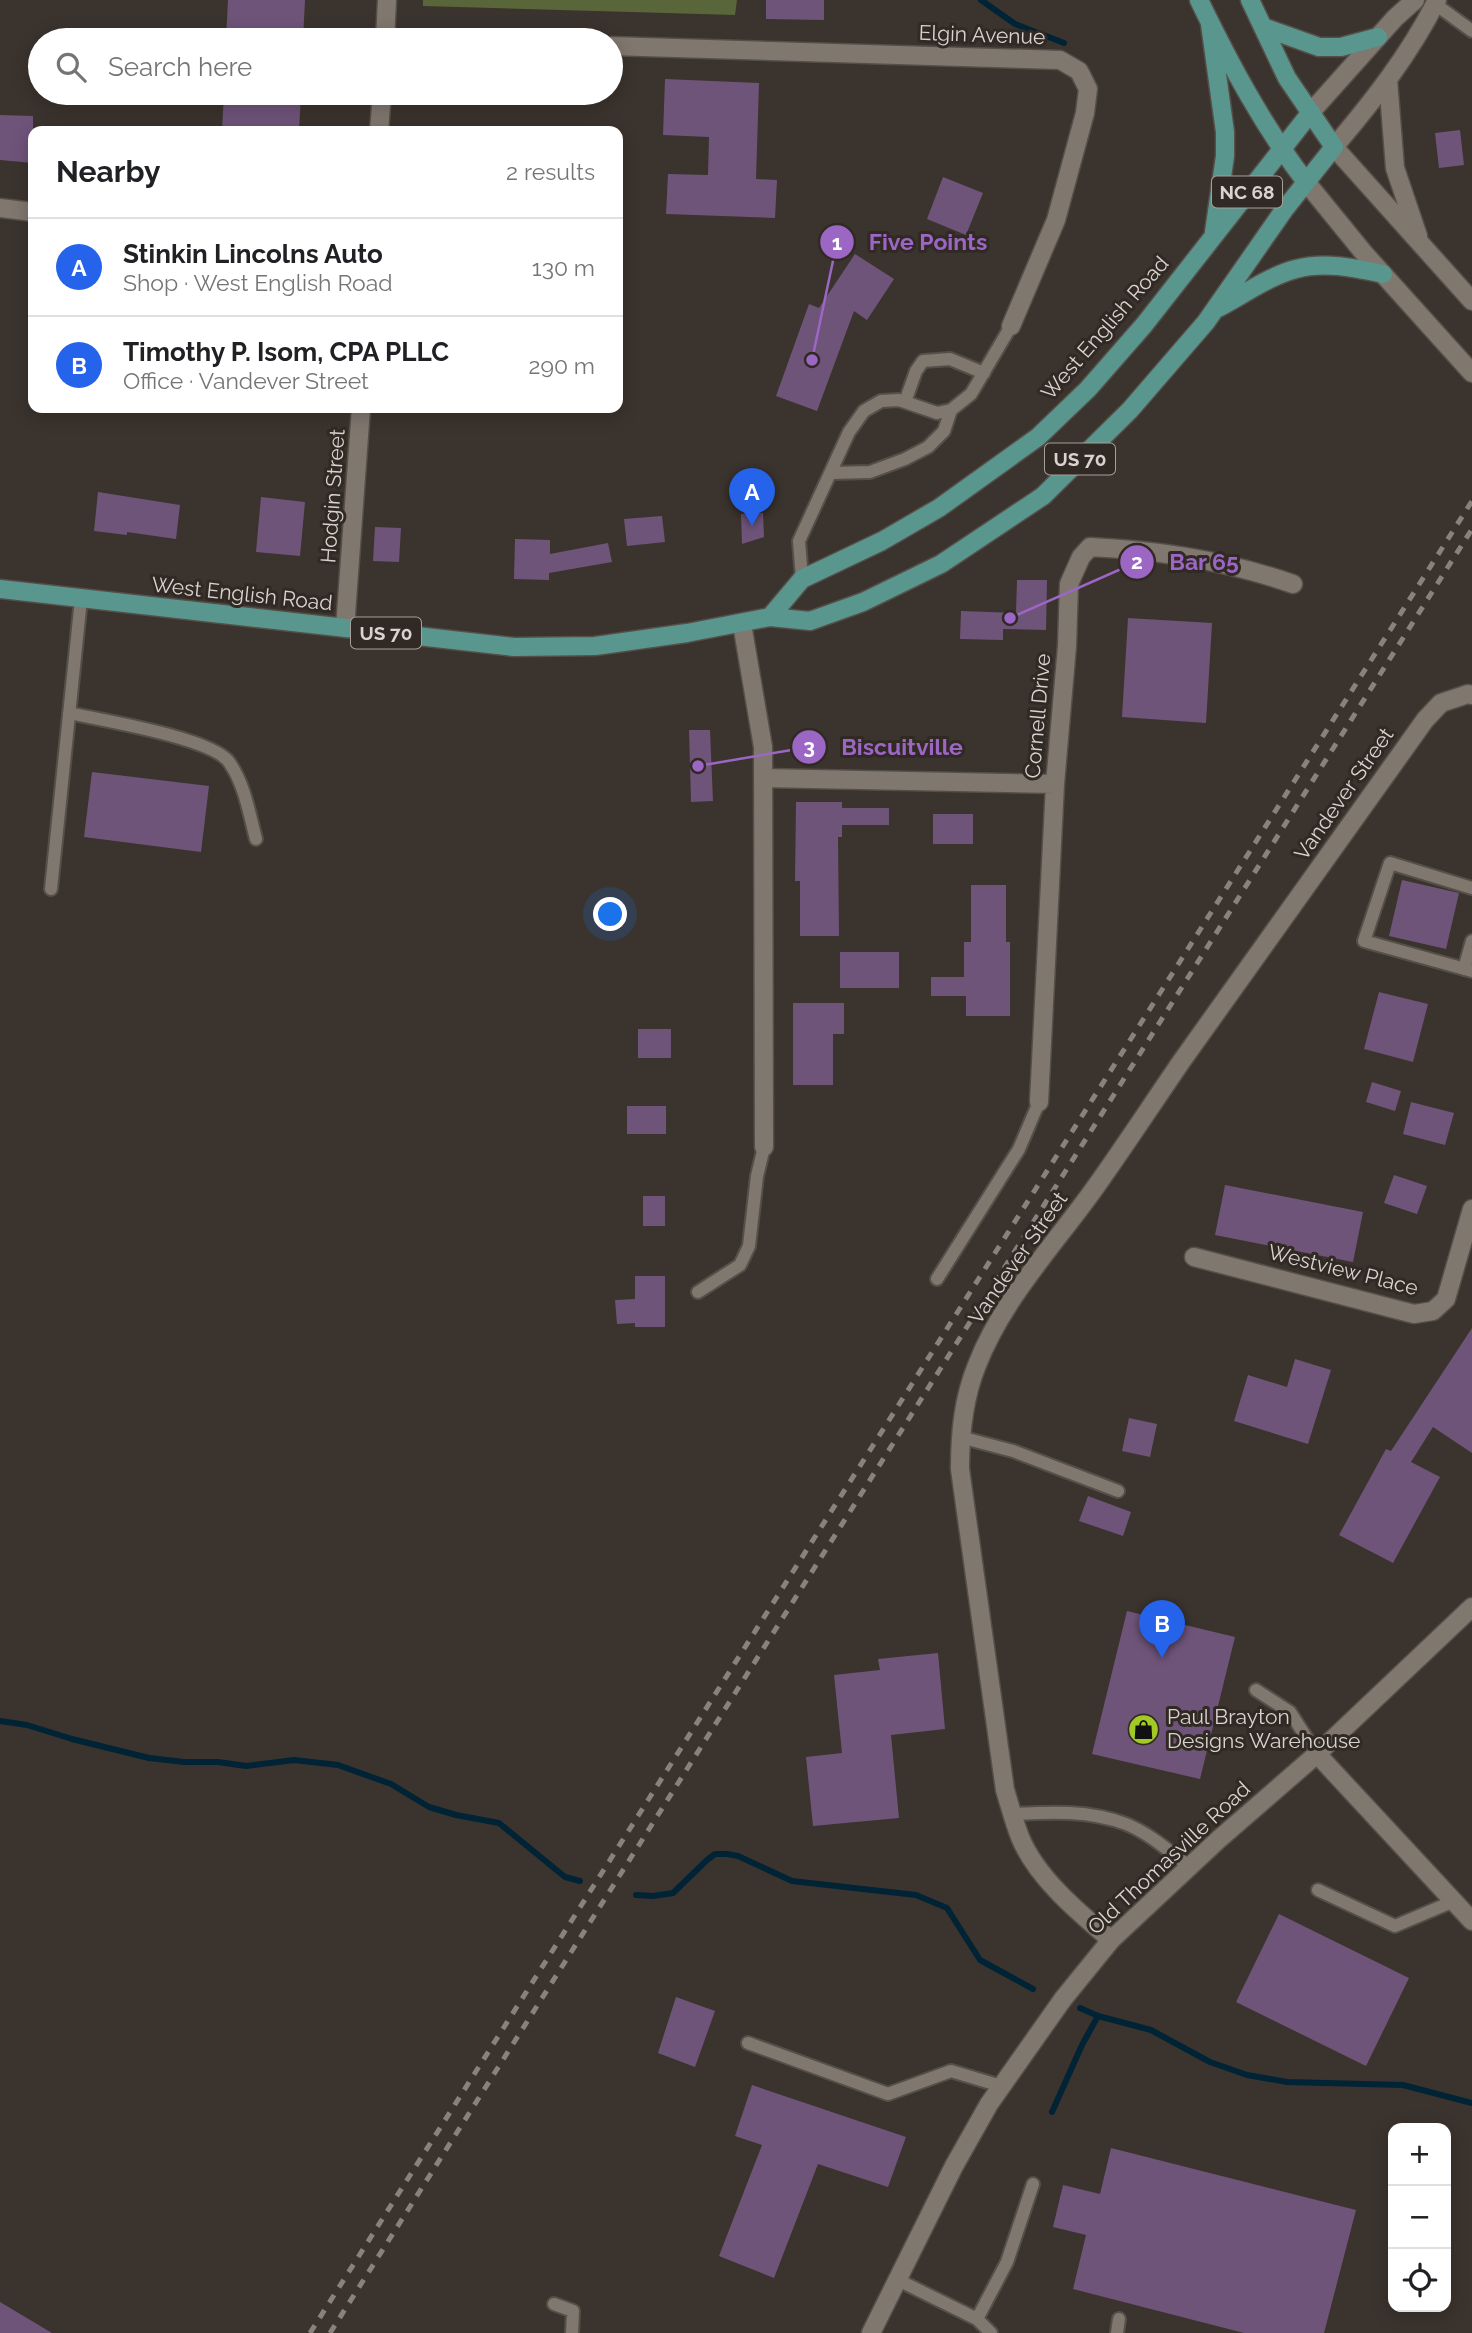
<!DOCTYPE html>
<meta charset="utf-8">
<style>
body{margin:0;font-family:Raleway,sans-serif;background:#f6f6f6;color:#202124}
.controls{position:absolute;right:21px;bottom:21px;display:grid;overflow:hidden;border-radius:14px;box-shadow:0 4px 18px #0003}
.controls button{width:63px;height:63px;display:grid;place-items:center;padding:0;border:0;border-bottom:2px solid #e0e0e0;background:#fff;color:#202124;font:35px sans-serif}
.you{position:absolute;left:611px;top:915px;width:24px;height:24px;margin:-18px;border:5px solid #fff;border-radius:50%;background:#1a73e8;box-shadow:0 0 0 10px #1a73e833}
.badge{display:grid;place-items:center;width:46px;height:46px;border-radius:50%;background:#2563eb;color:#fff;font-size:23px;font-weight:700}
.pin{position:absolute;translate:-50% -58px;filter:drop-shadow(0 2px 4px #0008)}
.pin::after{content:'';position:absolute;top:37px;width:24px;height:21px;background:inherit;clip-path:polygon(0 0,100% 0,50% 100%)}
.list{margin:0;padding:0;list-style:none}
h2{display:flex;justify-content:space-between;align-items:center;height:91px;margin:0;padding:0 28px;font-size:30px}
h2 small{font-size:23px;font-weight:400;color:#757577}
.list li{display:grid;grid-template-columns:46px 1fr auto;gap:21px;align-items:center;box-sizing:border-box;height:98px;padding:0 28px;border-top:2px solid #e0e0e0}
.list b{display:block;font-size:26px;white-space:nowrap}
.list p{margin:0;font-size:23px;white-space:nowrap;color:#757577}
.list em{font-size:23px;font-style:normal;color:#757577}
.icon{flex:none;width:38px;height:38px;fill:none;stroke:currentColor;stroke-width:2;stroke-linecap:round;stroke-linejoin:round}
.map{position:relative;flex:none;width:1472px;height:2333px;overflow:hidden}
.search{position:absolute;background:#fff;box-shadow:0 4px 18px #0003;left:28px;top:28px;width:595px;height:77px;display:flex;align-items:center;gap:18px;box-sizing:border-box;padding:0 24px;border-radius:38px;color:#757577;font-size:26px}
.panel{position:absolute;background:#fff;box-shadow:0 4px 18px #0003;left:28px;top:126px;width:595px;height:287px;border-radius:14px}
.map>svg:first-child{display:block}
.forest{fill:#58663a}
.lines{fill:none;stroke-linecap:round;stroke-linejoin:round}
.stream{stroke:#002435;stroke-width:6}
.building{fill:#6f547a}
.service-casing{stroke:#554f49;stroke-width:16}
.minor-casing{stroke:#554f49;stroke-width:21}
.tertiary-casing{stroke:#554f49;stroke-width:21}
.secondary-casing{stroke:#554f49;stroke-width:21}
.primary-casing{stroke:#554f49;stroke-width:21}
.service{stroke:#80776f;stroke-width:12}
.minor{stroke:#80776f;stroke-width:18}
.tertiary{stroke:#80776f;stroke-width:18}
.secondary{stroke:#80776f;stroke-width:18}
.primary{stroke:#58968e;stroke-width:18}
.rail{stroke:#88827d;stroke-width:5;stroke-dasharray:9 9;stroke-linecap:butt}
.labels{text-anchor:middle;stroke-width:6;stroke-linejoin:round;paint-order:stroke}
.shield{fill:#312923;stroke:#a6a09b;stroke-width:2}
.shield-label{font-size:19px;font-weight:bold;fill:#d8d3cf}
.street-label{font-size:21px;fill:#d8d3cf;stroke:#312923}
.poi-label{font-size:21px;fill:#d8d3cf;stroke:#312923;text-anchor:start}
.leader{fill:none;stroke:#9c66c5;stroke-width:2.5}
.callout-dot{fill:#9c66c5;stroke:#312923;stroke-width:2.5}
.mark-label{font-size:21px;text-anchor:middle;font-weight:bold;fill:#fff}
.callout-label{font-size:23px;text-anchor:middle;font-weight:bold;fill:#9c66c5;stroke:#312923;stroke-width:6;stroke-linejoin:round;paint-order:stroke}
</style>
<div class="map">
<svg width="1472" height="2333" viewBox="0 0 1472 2333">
<rect width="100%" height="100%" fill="#3b332d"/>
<path class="forest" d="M423 0H737L735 15 423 6Z"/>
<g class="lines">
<path class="stream" d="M981 0 1015 24 1064 43
M0 1721 27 1725 72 1739 149 1758 184 1762H218L246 1766 294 1760 338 1765 391 1784 429 1807 456 1815 499 1823 565 1877 580 1881
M636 1895 653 1896 673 1893 707 1860 715 1854H727L738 1856 792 1881 916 1895 947 1908 980 1960 1033 1989
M1080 2008 1098 2016 1151 2030 1210 2062 1247 2075 1287 2082 1403 2085 1472 2103
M1052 2112 1082 2045 1098 2016"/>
</g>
<path class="building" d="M228 0H305L303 40H226Z
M766 0H824V20L766 19Z
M665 79 759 83 756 179 777 180 775 218 666 214 668 174 708 175 709 137 663 135Z
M224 93H301L299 131H222Z
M0 115 33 116V163L0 160Z
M1460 130 1464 165 1439 168 1435 133Z
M943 177 983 193 966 235 927 219Z
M855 254 894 279 867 320 854 311 817 411 776 396 809 304 819 308Z
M98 492 180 505 176 539 127 532V535L94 531Z
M261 497 305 502 300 556 256 552Z
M763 513 764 537 742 544 741 514Z
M662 516 665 542 627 546 624 519Z
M375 527 401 528 399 562 373 561Z
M515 539 550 540V554L608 543 612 562 549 573V580L514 579Z
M1017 580H1047L1046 630 1003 629V640L960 639 961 611 1016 613Z
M1128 618 1212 623 1206 723 1122 717Z
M689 730H710L713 801 691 802Z
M92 772 209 786 201 852 84 837Z
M796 802H842V808H889V825H842V837H838L839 936H800V881H795Z
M933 814H973V844H933Z
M1402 880 1459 893 1446 949 1389 936Z
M971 885H1006V942H1010V1016H966V996H931V977H964V942H971Z
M840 952H899V988H840Z
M1379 992 1428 1004 1413 1062 1364 1049Z
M793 1003H844V1034H833V1085H793Z
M638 1029H671V1058H638Z
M1372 1082 1401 1091 1395 1111 1366 1102Z
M1411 1102 1454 1113 1445 1145 1403 1134Z
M627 1106H666V1134H627Z
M1394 1175 1427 1186 1417 1214 1384 1203Z
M1225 1185 1363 1212 1353 1262 1215 1235Z
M643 1196H665V1226H643Z
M635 1276H665V1327H635V1323L617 1324 615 1300 635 1299Z
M1472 1328V1453L1433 1427 1411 1462 1440 1477 1393 1563 1339 1535 1386 1449 1391 1451Z
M1295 1359 1331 1370 1308 1444 1234 1421 1248 1375 1287 1387Z
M1129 1418 1157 1424 1150 1457 1122 1451Z
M1088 1496 1131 1512 1123 1536 1079 1521Z
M1127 1611 1235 1637 1200 1779 1092 1754Z
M938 1653 945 1729 891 1735 899 1818 813 1826 806 1757 842 1753 834 1675 880 1670 878 1659Z
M1279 1914 1409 1978 1366 2066 1236 2002Z
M676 1997 715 2011 695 2067 658 2053Z
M752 2085 906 2137 888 2187 818 2164 774 2278 719 2256 762 2145 735 2136Z
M1111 2148 1356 2210 1324 2333H1244L1073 2289 1086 2235 1053 2227 1063 2185 1100 2194Z
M0 2302 52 2333H0Z"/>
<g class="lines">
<defs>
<path id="service" d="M1435 4 1472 31
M905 402 916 371 923 361 950 359 984 373
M831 473 870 472 905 459 928 447 944 431 951 410
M802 579 799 541 849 432 864 411 881 401 899 400 937 413 951 410 971 394 1011 326
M69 713C101 720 212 738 229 762 245 785 249 813 256 839
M1472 888 1390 863 1364 941 1472 971
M51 889 81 599
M1464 969 1472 941
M937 1279 1019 1149 1039 1102
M698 1292 740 1265 749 1246 757 1176 764 1147
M960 1437 1013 1451 1118 1491
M1256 1690 1290 1712 1317 1754
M1013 1814C1051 1812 1089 1810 1126 1824 1149 1833 1170 1852 1190 1867
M1318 1890 1395 1926 1454 1901
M748 2043 888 2094 951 2071 1001 2086
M896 2279 977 2319 1007 2262 1033 2184
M554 2304 573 2311 572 2333
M977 2319 991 2333
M1117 2333 1119 2319"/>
<path id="minor" d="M385 39 434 40
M385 40 387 0
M611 46 1060 60 1079 71 1088 89 1085 113 1056 220 1011 326
M379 131 382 93
M0 208 33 212
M742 624 763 747 764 1147
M345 628 361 408
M763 778 1055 784
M1039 1102 1055 784 1067 646 1069 584 1081 557 1090 547C1158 550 1227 561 1293 584
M1194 1257 1414 1314 1433 1311 1446 1299 1472 1209
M1317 1754 1472 1921
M1111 1940C1079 1913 1036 1877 1020 1837 1014 1822 1010 1806 1005 1790L960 1469C960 1434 963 1399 977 1365 1003 1298 1056 1243 1097 1185 1126 1144 1153 1103 1181 1062 1262 948 1344 834 1425 720L1441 703 1468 694 1472 695"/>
<path id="tertiary" d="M871 2333 954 2166 989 2104 1063 1999 1111 1940 1218 1840 1317 1754 1472 1607"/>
<path id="secondary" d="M1437 0C1410 54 1373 101 1334 147L1472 301
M1388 80 1395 168 1418 236
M1311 112 1395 18 1415 0
M1306 182 1363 252 1472 373"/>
<path id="primary" d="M1199 0C1230 64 1263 126 1306 182
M1210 24 1225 132V156L1214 232
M1263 27 1319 47H1341L1378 37
M1218 308C1243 295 1269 276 1296 269 1324 261 1355 268 1383 274
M0 589 514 647 595 646 687 633 770 617 810 621 863 602 941 564 1043 496 1130 410 1206 322 1284 210 1334 147 1287 78 1250 0
M770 617 802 579 882 541 939 508 1038 437 1088 389 1144 325 1311 112"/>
</defs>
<use href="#service" class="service-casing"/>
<use href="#minor" class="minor-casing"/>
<use href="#tertiary" class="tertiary-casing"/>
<use href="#secondary" class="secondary-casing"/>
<use href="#primary" class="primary-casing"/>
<use href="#service" class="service"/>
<use href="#minor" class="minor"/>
<use href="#tertiary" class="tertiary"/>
<use href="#secondary" class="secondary"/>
<use href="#primary" class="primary"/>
<path class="rail" d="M310 2333 1472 501
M330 2333 1472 529"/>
</g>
<defs>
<symbol id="shop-disc" viewBox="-11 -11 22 22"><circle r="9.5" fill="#a3c926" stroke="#312923"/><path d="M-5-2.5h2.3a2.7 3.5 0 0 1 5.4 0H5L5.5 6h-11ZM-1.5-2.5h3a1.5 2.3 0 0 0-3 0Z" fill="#111"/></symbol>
</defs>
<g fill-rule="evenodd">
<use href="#shop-disc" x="1126" y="1712" width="35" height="35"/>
</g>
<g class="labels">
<g class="shield">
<rect x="1212" y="176.5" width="70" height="31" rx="5"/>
<rect x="1045" y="443.5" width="70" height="31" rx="5"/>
<rect x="351" y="617.5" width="70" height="31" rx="5"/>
</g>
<g class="shield-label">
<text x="1247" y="199">NC 68</text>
<text x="1080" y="466">US 70</text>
<text x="386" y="640">US 70</text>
</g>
<g class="street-label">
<text transform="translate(982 35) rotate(2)" y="7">Elgin Avenue</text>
<text transform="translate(1105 328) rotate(-49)" y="7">West English Road</text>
<text transform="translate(333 496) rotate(-86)" y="7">Hodgin Street</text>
<text transform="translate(242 594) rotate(6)" y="7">West English Road</text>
<text transform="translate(1038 716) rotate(-85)" y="7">Cornell Drive</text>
<text transform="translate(1344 794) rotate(-55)" y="7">Vandever Street</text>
<text transform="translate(1018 1258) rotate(-55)" y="7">Vandever Street</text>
<text transform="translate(1343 1270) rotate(14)" y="7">Westview Place</text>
<text transform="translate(1169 1858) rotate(-43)" y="7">Old Thomasville Road</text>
</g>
<g class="poi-label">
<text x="1167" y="1724">Paul Brayton<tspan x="1167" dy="24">Designs Warehouse</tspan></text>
</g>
</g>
<path class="leader" d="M812 360L837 242M1010 618L1137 562M698 766L809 747"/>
<g class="callout-dot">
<circle cx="812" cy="360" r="7"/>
<circle cx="1010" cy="618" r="7"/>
<circle cx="698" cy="766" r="7"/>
<circle cx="837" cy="242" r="18"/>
<circle cx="1137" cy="562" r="18"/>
<circle cx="809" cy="747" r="18"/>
</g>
<g class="mark-label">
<text x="837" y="250">1</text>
<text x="1137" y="569">2</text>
<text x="809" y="754">3</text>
</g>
<g class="callout-label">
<text x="928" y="250">Five Points</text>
<text x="1204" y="570">Bar 65</text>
<text x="902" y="755">Biscuitville</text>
</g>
</svg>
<div class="controls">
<button>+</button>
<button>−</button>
<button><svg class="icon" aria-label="locate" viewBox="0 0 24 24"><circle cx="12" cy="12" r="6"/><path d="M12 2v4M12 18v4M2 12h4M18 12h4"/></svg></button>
</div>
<div class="you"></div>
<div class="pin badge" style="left:752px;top:526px">A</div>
<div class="pin badge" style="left:1162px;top:1658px">B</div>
<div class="search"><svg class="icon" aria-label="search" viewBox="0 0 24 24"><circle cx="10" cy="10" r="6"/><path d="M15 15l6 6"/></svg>Search here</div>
<section class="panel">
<h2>Nearby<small>2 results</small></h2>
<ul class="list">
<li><span class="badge">A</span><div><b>Stinkin Lincolns Auto</b><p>Shop · West English Road</p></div><em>130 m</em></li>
<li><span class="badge">B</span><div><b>Timothy P. Isom, CPA PLLC</b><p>Office · Vandever Street</p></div><em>290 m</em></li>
</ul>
</section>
</div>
